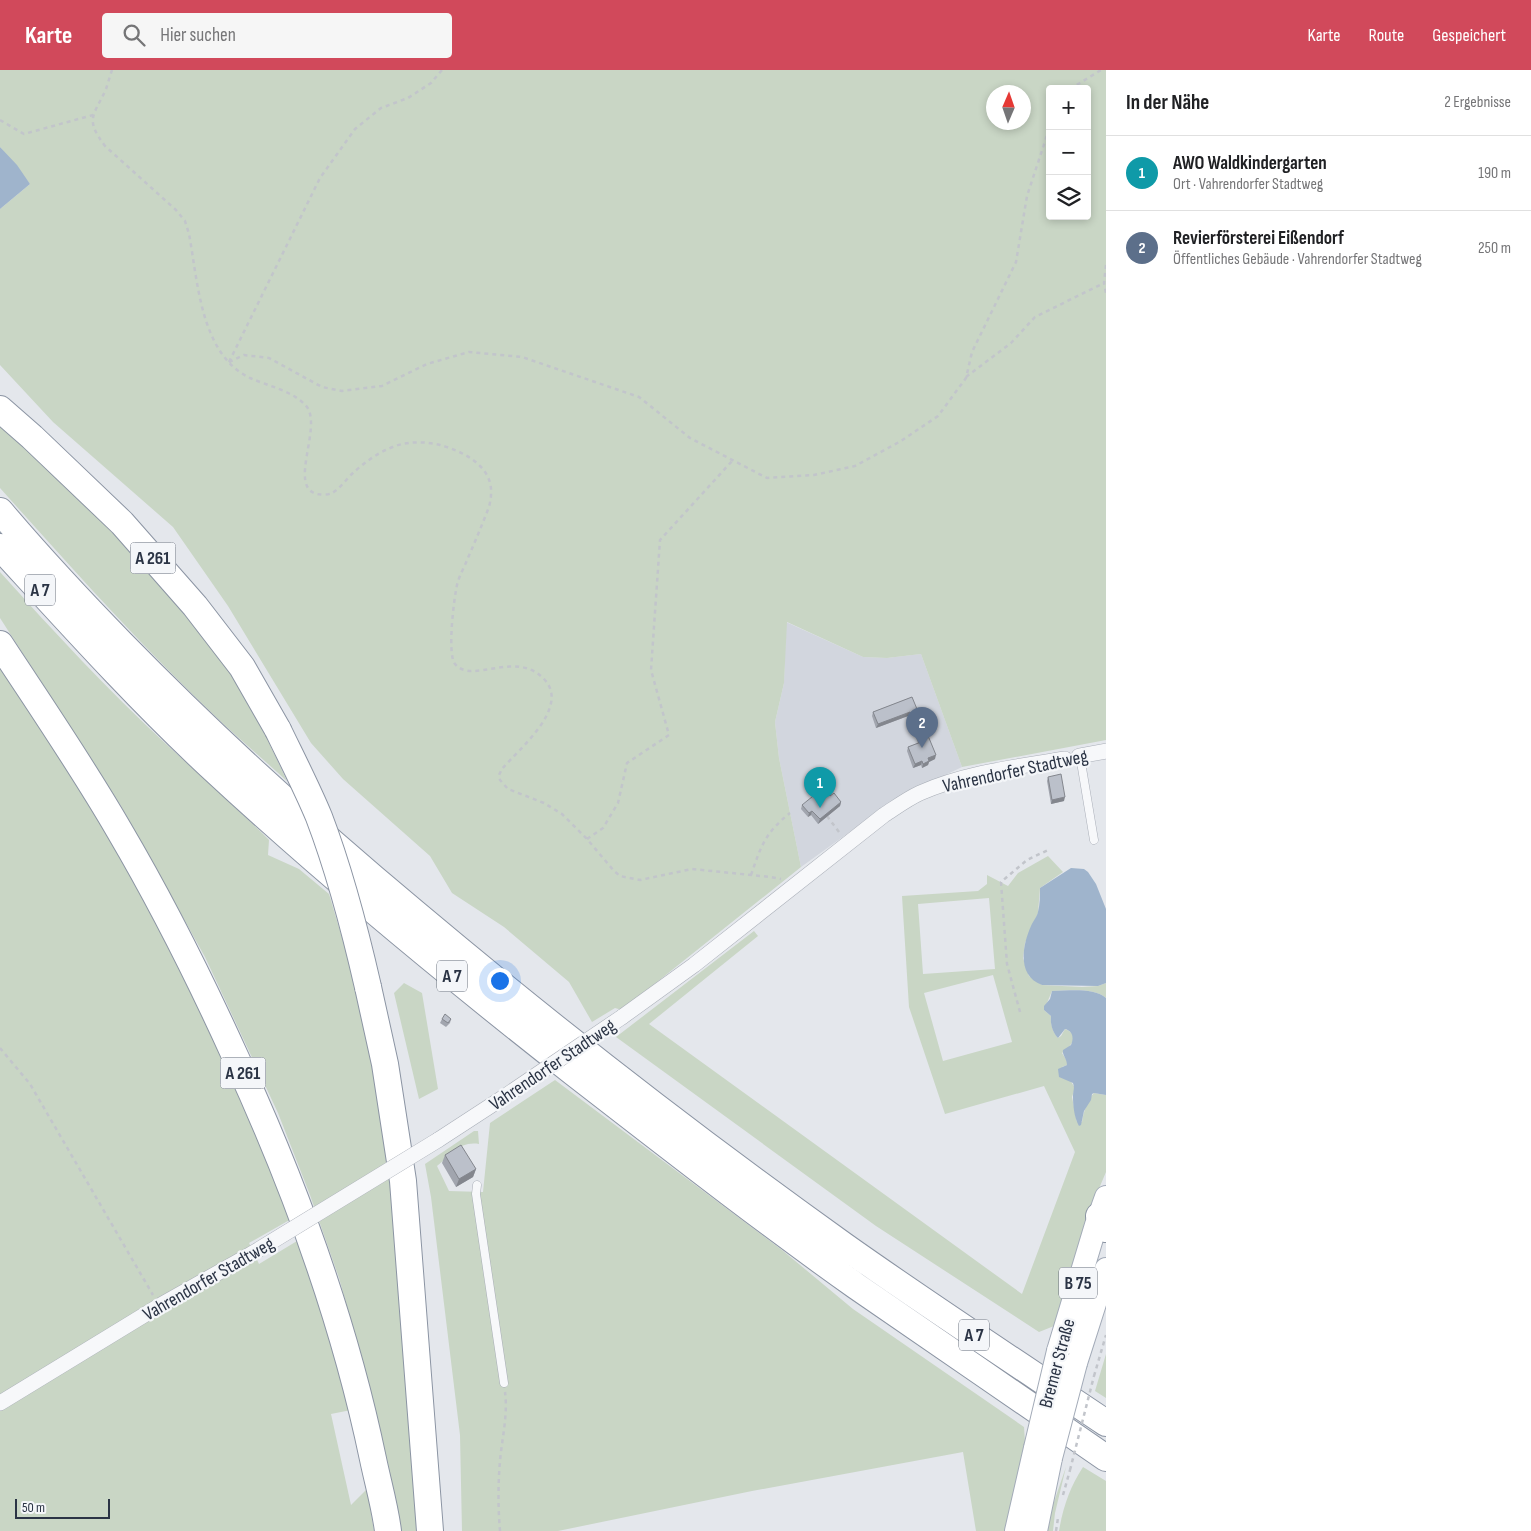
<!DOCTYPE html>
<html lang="de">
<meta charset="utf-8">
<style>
body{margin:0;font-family:"Sofia Sans Condensed",sans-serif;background:#f6f6f6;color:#202124}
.controls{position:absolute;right:15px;top:15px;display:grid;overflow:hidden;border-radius:5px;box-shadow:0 2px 8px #0003}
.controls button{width:45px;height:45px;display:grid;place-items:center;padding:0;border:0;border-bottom:1px solid #e0e0e0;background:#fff;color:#202124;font:25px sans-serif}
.compass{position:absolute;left:986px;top:15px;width:45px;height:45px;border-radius:50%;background:#fff;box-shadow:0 2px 8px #0003;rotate:2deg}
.scale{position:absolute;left:15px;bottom:12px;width:95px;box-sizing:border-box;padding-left:5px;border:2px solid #2b3445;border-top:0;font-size:14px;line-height:18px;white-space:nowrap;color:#2b3445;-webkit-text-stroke:4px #f4f6f9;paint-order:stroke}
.you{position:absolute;left:499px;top:910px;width:18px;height:18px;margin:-12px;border:4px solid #fff;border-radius:50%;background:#1a73e8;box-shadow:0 0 0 8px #1a73e833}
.badge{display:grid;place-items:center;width:32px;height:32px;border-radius:50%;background:#d1495b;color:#fff;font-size:16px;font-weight:700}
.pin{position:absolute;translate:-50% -41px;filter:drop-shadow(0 1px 2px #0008)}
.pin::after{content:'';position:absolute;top:26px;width:18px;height:15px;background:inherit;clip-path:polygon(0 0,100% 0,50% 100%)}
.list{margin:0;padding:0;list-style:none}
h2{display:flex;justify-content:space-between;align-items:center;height:65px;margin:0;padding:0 20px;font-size:21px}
h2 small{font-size:16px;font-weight:400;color:#757577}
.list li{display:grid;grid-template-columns:32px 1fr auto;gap:15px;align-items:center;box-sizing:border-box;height:75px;padding:0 20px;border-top:1px solid #e0e0e0}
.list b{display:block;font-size:19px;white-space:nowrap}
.list p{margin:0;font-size:16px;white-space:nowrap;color:#757577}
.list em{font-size:16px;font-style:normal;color:#757577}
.icon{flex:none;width:28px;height:28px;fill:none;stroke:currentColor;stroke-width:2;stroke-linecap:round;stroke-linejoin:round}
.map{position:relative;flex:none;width:1106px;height:1461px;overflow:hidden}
header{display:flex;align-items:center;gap:30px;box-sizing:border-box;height:70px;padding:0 25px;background:#d1495b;color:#fff}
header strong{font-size:24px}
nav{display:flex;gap:28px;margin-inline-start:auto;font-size:18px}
.search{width:350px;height:45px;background:#f6f6f6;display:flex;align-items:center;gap:12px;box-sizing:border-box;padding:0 18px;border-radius:5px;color:#757577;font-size:19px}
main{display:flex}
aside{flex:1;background:#fff}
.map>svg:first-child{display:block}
.built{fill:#d2d6de}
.green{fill:#c9d6c5;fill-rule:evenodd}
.water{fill:#9fb4cc}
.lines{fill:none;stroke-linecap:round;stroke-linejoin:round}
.lane-casing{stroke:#a9aeb7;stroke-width:9}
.street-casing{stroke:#a9aeb7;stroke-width:16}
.primary-casing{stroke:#a3abb8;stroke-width:24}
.highway-casing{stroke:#8b94a3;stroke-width:28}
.path{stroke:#c2c5cb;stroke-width:2.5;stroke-dasharray:4 4;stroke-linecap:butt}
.lane{stroke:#f7f8fa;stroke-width:8}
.street{stroke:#f7f8fa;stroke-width:15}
.primary{stroke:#fff;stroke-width:22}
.highway{stroke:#fff;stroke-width:26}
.street-bridge-casing{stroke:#a9aeb7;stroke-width:16;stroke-linecap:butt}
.primary-bridge-casing{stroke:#a3abb8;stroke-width:24;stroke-linecap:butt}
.highway-bridge-casing{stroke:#8b94a3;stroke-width:28;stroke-linecap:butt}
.path-bridge{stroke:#c2c5cb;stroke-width:2.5;stroke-dasharray:4 4;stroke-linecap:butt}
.street-bridge{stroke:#f7f8fa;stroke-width:15}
.primary-bridge{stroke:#fff;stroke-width:22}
.highway-bridge{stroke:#fff;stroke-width:26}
.wall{fill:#a1a5ae}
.shaded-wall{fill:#83868d}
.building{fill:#bbc0ca;stroke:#83868d}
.labels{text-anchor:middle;stroke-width:4.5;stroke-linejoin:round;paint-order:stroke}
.shield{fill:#f4f6f9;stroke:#676e7b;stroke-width:1}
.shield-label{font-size:18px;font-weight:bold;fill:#2b3445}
.street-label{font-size:19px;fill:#2b3445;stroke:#f4f6f9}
</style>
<header>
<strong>Karte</strong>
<div class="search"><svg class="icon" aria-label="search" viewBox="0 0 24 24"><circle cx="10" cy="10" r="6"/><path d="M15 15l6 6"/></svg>Hier suchen</div>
<nav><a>Karte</a><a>Route</a><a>Gespeichert</a></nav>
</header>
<main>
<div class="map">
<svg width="1106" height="1461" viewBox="0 0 1106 1461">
<rect width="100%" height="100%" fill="#e4e7ec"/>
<path class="built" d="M786 552 863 587 887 588 921 584 962 697 910 722 880 740 801 797 779 688 775 652 784 613Z"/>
<path class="green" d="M0 0H1106V670L962 697 921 584 887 588 863 587 787 552 784 613 775 652 779 688 801 797 622 940 615 938 592 952 569 912 504 857 452 823 430 786 343 709 311 673 228 536 173 457 53 352 0 295V139L30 114 0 77ZM1050 19H1087V146H1050ZM994 22H1024V52H994Z
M0 353 157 504 245 622 287 711C263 689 239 669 216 647 140 575 70 496 0 418Z
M0 502C53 561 108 620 166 674 201 706 236 737 269 770L268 785 299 799 329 824 369 958 395 1118 423 1461H398L361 1286 339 1208 310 1125 278 1043 205 887 176 835 121 736 0 548Z
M0 588 66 689 199 922 293 1148 249 1173 259 1194 302 1168 351 1340 331 1344 351 1435 367 1419 374 1461H0Z
M1048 786 1063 802 1040 818 1038 843 1025 873 1023 888 1029 906 1042 915 1082 917 1098 916 1106 913V928C1093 917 1068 921 1052 921L1044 940 1051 946C1050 953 1053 963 1058 968L1061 966 1065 959C1081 965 1071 976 1062 983L1067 991V995L1062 997 1075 1018 1072 1027 1077 1052H1082C1083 1043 1088 1029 1094 1023L1106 1025V1102L1092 1135 1054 1256 1039 1262 876 1156 616 967 754 861 758 866 649 954 1022 1224 1075 1082 1044 1016 945 1044 909 937 902 826 978 821 987 814V805L1008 816 1018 803ZM989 828 995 899 923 904 918 834ZM993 905 1012 972 943 991 924 923Z
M404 913 422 923 438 1019 419 1029 394 923Z
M555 1010 782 1180 853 1239 1024 1357 1025 1372 1007 1461H976L963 1382 752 1421 558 1461H462L460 1365 431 1127 425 1094 474 1061H478L479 1074C459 1071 452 1085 437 1096L449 1121 483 1122 490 1053Z
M1106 1284V1328L1095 1321Z
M1066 1397 1055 1443 1053 1461H1044Z
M1083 1397 1106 1411V1461H1059C1063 1437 1070 1417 1083 1397Z"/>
<path class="water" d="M0 77 17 95 30 114 0 139Z
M1071 798 1084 799 1088 802 1096 814 1106 839V913L1098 916 1042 915C1017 906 1022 876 1031 856 1033 851 1037 847 1038 842 1040 834 1040 826 1040 818Z
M1052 921C1068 921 1093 917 1106 928V1025L1094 1023 1092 1024 1091 1030 1084 1041 1081 1055 1079 1056C1074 1047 1073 1035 1073 1026 1073 1020 1075 1019 1073 1013L1059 1007 1058 999 1067 995C1067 989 1062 985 1063 980L1071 975C1074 968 1073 961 1065 959L1058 968C1053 963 1050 954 1051 946L1044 940V936L1050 929Z"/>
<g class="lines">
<defs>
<path id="lane" d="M1080 686 1094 770
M477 1115 476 1124 504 1313"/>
<path id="street" d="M1079 686 1106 681
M622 947 694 895 884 745C895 738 907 729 920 723 965 703 1016 697 1065 689
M438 1070 504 1027
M0 1333 159 1236 253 1183"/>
<path id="primary" d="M1058 1281 1096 1155 1106 1127
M1076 1293 1106 1199
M1016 1461 1035 1378
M1036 1461 1051 1388"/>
<path id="highway" d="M0 339 32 367 122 453 195 536 242 597 278 660
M0 441C39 487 80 531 122 574 215 669 313 758 415 843 553 959 696 1070 843 1175 929 1236 1018 1294 1106 1353
M0 477C68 551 136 627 210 696 326 804 449 905 574 1003 667 1075 760 1148 856 1216 939 1274 1023 1330 1106 1388
M0 574C40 635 82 696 119 760 162 833 200 909 235 986 295 1116 344 1250 373 1389 378 1413 385 1437 388 1461
M368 917 385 994 403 1111 430 1461
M1106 1143 1099 1146 1106 1159
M1100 1215 1106 1209"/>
</defs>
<use href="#lane" class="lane-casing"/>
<use href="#street" class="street-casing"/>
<use href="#primary" class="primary-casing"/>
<use href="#highway" class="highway-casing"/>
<path class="path" d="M112 0C110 6 108 13 106 19 94 46 84 48 105 76L176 140 185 151 189 164C198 211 200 284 250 308 268 316 294 321 307 337 322 358 288 417 317 424 321 425 328 425 332 423 340 419 347 408 354 402 363 394 376 384 388 379 404 371 423 371 440 375 454 379 469 385 480 396 492 408 493 421 489 437 482 455 475 472 467 490 464 498 459 506 457 515 454 528 447 584 455 594 472 615 516 579 544 609 571 637 519 679 502 699L499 705 500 710 508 719 544 733 562 744 587 769 614 801 620 806 640 810 692 799 771 807 781 809
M1070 19 1101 0
M0 50 24 64 93 45
M1106 195 1104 213 1106 223
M229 292 244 285 269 288 322 317 342 321 382 316 427 294 469 282 522 287 639 327 690 368 767 408 814 405 855 396 901 371 938 346 966 308 972 282 1016 192 1027 126 1050 56
M229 292 320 108 355 59 381 38 408 28 431 13 442 0
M966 307 1011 273 1035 247 1104 213
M827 746 839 762
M587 769 603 758 618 733 627 693 669 665 651 600 660 470 733 390
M751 805C761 776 765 763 790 743
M1020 942 1007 894 1001 812 1027 790 1048 780
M0 978 30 1014 153 1225
M1094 1306 1106 1265
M1063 1425 1070 1400
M500 1461C498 1438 498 1414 500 1391 502 1368 508 1345 505 1322
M1056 1461 1058 1448"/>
<use href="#lane" class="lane"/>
<use href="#street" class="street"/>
<use href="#primary" class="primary"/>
<use href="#highway" class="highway"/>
<defs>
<path id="street-bridge" d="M504 1027 622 947
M253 1183 438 1070"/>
<path id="primary-bridge" d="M1035 1378 1058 1281
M1051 1388 1076 1293"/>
<path id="highway-bridge" d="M278 660C292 689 307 718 319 747 340 802 355 860 368 917"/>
</defs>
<use href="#street-bridge" class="street-bridge-casing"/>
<use href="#primary-bridge" class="primary-bridge-casing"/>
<use href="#highway-bridge" class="highway-bridge-casing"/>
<path class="path-bridge" d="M1070 1400 1094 1306"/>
<use href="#street-bridge" class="street-bridge"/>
<use href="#primary-bridge" class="primary-bridge"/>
<use href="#highway-bridge" class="highway-bridge"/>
</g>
<path class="wall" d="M912 627 935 689 929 692 928 695 922 698 921 695 913 698 907 681 908 677 918 673 908 646 876 658 872 646 873 642Z
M1048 707 1064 731 1051 734 1047 711Z
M830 726 841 732 840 736 818 754 811 745 808 747 801 739 802 735Z
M442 949H451L450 953 446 957 440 953Z
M445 1085 476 1099 473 1107 456 1117 442 1093Z"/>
<path class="shaded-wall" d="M910 642 908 646 876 658 878 654Z
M936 685 935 689 929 692 928 695 922 698 923 694 928 688Z
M922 691 921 695 913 698 915 694Z
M1065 727 1064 731 1051 734 1052 730Z
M841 732 840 736 818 754 820 749Z
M812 741 811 745 808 747 809 743Z
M476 1099 473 1107 456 1117 459 1109Z"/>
<path class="building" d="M912 627 936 685 928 688 929 691 923 694 922 691 915 694 908 677 921 672 910 642 878 654 873 642Z
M1061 704 1065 727 1052 730 1048 707Z
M823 718 830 726 834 723 841 732 820 749 812 741 809 743 802 735Z
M445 944 451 949 448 953 442 949Z
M461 1075 476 1099 459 1109 445 1085Z"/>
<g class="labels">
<g class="shield">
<rect x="130.5" y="472.5" width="45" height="31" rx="4"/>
<rect x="25" y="504.5" width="30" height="31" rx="4"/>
<rect x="437" y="890.5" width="30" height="31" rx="4"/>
<rect x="220.5" y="987.5" width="45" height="31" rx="4"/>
<rect x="1059" y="1197.5" width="38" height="31" rx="4"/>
<rect x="959" y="1249.5" width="30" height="31" rx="4"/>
</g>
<g class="shield-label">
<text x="153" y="494">A 261</text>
<text x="40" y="526">A 7</text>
<text x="452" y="912">A 7</text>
<text x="243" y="1009">A 261</text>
<text x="1078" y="1219">B 75</text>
<text x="974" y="1271">A 7</text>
</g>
<g class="street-label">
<text transform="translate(1015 700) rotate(-12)" y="7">Vahrendorfer Stadtweg</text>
<text transform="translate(552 994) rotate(-34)" y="7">Vahrendorfer Stadtweg</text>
<text transform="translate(208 1208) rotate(-30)" y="7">Vahrendorfer Stadtweg</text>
<text transform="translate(1056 1293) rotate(-75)" y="7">Bremer Straße</text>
</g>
</g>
</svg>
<div class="controls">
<button>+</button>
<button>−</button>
<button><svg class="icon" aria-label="layers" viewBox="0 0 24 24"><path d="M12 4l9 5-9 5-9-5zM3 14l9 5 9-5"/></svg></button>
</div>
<svg class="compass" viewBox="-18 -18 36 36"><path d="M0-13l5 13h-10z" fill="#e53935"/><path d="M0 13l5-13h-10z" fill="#757577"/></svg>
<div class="scale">50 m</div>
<div class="you"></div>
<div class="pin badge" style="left:820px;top:738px;background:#0f9aa8">1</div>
<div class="pin badge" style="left:922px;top:678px;background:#5c6f8a">2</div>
</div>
<aside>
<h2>In der Nähe<small>2 Ergebnisse</small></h2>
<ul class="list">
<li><span class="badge" style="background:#0f9aa8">1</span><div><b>AWO Waldkindergarten</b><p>Ort · Vahrendorfer Stadtweg</p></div><em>190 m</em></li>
<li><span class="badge" style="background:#5c6f8a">2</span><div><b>Revierförsterei Eißendorf</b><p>Öffentliches Gebäude · Vahrendorfer Stadtweg</p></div><em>250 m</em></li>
</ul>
</aside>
</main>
